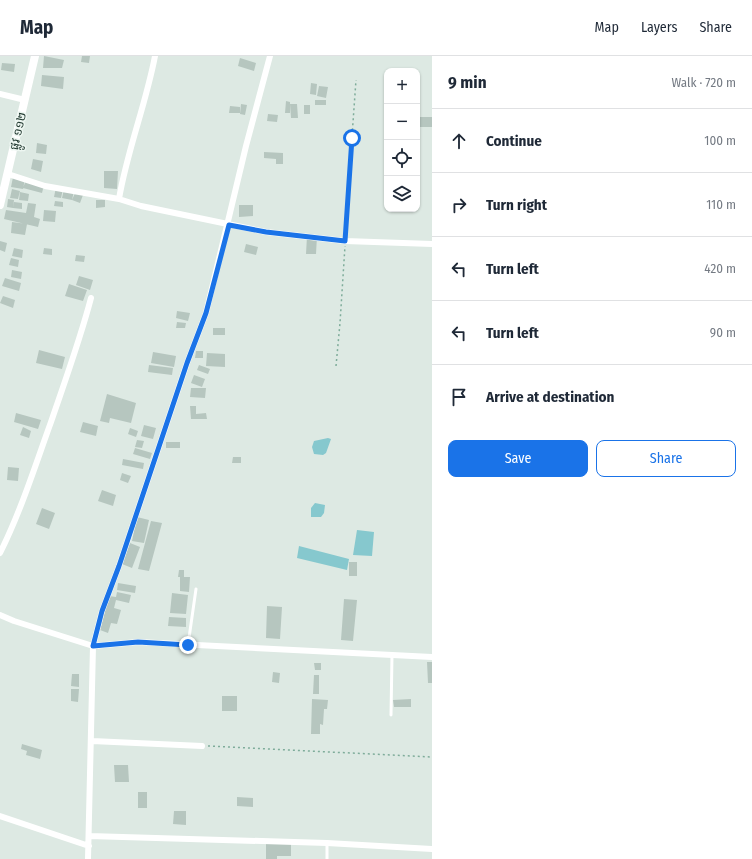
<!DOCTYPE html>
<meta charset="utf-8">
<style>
body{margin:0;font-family:"Fira Sans Condensed","Noto Sans Khmer",sans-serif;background:#f2f2f3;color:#1f2937}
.controls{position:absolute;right:12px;top:12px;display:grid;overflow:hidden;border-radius:8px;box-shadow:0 1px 3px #0004}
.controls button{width:36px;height:36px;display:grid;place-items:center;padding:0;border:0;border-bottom:1px solid #e0e1e3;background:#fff;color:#1f2937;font:20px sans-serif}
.stop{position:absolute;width:12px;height:12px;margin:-9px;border:3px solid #1a73e8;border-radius:50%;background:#fff}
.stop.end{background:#1a73e8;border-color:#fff;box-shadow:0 1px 4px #0008}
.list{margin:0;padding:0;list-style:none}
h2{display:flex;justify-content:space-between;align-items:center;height:52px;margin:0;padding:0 16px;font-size:17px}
h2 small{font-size:13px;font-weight:400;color:#747a83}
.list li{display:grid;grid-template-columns:26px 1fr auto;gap:12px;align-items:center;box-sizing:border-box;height:64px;padding:0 16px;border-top:1px solid #e0e1e3}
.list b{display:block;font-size:15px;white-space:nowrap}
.list em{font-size:13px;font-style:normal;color:#747a83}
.actions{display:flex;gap:8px;padding:12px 16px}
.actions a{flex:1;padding:9px 0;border:1px solid #1a73e8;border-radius:8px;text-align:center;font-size:14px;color:#1a73e8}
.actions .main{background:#1a73e8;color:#fff}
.icon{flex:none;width:22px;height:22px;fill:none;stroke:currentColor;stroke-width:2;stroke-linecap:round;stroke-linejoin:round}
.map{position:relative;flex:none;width:432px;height:803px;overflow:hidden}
header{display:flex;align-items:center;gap:24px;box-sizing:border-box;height:56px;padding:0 20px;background:#fff;border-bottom:1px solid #e0e1e3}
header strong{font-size:19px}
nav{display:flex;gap:22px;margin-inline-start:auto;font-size:14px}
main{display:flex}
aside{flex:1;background:#fff}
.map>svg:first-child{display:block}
.water{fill:#86c8ce}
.building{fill:#b6c6bf}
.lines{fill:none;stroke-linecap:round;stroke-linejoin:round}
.path{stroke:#7eac9a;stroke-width:1.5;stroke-dasharray:2 3;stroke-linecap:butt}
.service{stroke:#fff;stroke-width:3}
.minor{stroke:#fff;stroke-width:6}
.tertiary{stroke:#fff;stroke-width:8}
.route{stroke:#1a73e8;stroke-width:5}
.labels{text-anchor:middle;stroke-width:3;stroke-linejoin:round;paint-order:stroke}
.street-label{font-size:12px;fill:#20382f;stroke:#edf6f1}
</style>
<header>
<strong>Map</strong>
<nav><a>Map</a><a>Layers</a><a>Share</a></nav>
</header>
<main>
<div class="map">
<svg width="432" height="803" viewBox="0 0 432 803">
<rect width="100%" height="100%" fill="#dde9e3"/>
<path class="water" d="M328 382 331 383 326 397 323 399 314 398 312 391 314 385Z
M315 447 325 449 324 457 321 461H311V452Z
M357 474 374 476 372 500 353 499Z
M299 490 349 503 347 514 297 502Z"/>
<path class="building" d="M44 0 64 4 62 12H43Z
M82 0H90L89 7 81 6Z
M240 2 256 7 254 15 238 10Z
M2 7 15 8 14 16 1 14Z
M42 19 64 21 63 33 41 30Z
M311 27 317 28 316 39 310 38Z
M319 30 328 31 326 42 317 40Z
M315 44H326V49H315Z
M286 45 290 46V57H285Z
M241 48 247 49 245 59 240 58Z
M290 48H297L298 62H291Z
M304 49H310V58H304Z
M230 50 240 51V57H229Z
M268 58 278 59 277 66 267 65Z
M420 61H432V71H420Z
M37 87 47 89 46 98 36 97Z
M264 96 283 97V108H276V103L264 102Z
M33 103 43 105 41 116 31 113Z
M104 115H118L117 133 104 132Z
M13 121 25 123 23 133 11 131Z
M26 124 44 129 42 137 23 132Z
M56 131 63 133 61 142 54 141Z
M12 133 20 135 18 143 10 142Z
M64 133 74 135 72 144 62 142Z
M20 136 29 138 28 145 19 144Z
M75 137 83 139 80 147 72 144Z
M8 143 14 144 13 152 7 151Z
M96 144H105V151L96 152Z
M55 145 63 146V151L54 150Z
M14 146 22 147V153L13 152Z
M28 147 36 148 34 161 40 163 38 171 4 163 6 154 26 157Z
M239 149H253V160L239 161Z
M44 154 56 155 55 166 43 165Z
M12 166 27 168 25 179 11 177Z
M307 180H317L316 198H306Z
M0 185 7 187 5 196 0 194Z
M246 188 258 191 256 199 244 196Z
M14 192 23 194 22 202 12 200Z
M44 192 52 193V199L43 198Z
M76 199 85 200 84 206 75 205Z
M11 202 19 204 18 211 9 209Z
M12 214 22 216 21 223 11 221Z
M79 220 93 224 90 234 76 229Z
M5 222 21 227 19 235 2 230Z
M69 228 87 234 83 245 65 240Z
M3 240 15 244 13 252 0 247Z
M177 255 190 257 188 265 176 262Z
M177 266 186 267 185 272H176Z
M213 272H225V279H213Z
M39 294 65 301 62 313 36 307Z
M196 295H203V302H195Z
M153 296 176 300 174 311 151 307Z
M207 297 225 298V311L206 310Z
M149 309 173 312 172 319 148 316Z
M199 309 210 313 208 318 197 314Z
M194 319 205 323 202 331 191 327Z
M191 332H206L205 342 190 341Z
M107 338 136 347 131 367 110 362 109 367 100 365Z
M190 350H196V358L206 357 207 363H191Z
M16 357 41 364 38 373 14 366Z
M83 366 98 370 96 380 80 376Z
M144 369 156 372 153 383 141 380Z
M23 371 31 375 29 382 20 379Z
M130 372 138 375 136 381 128 378Z
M137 384 144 385 142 392 135 391Z
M166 386H180V392H166Z
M135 392 152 397 150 403 133 398Z
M233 401H241V407H232Z
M123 403 144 407 143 413 122 409Z
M8 411 19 412 18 425 7 424Z
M122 417 131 420 128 427 120 424Z
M102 434 116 439 113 450 98 445Z
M42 452 55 457 49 473 36 468Z
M137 461 149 464 144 487 132 485Z
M151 465 162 467 149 515 138 513Z
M130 487 140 491 132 512 122 508Z
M349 506H357V520H349Z
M179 514H184V521H190L189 536 180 535V521H178Z
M118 527 136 530 135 537 117 534Z
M117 536 131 539 129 547 116 544 114 552 121 554 117 568 111 567 108 577 100 574 109 540 116 541Z
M172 537 188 539 186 558 170 557Z
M344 543 357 544 353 585 341 584Z
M267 550 282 551 280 583 266 582Z
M169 561 186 562V571L168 570Z
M427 606H432V627H428Z
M314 607H321V614H315Z
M273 616 280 617 279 627 272 626Z
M72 618H79V631L71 630Z
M314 619H319V638H313Z
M71 633H79L78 646 71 645Z
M222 640H237V655H222Z
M312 643 328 644 327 653H324L323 669 320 668V678H311Z
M411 643V651H394L393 644Z
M22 688 42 694 40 703 26 699 27 695 21 693Z
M114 709H128L129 726H115Z
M138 736H147V752H138Z
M237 741 253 742V751L237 750Z
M174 755H186V769L173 768Z
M266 788H291V800H277V803H266Z"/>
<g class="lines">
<path class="path" d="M345 179 356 24
M336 310 340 267 345 190
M208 690 432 701"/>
<path class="service" d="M188 589 196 533
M391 659 392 599
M327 803V787"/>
<path class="minor" d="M0 38 25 44
M8 118 45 130 119 143 141 150 266 176 345 185 432 188
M119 143C127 95 146 48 155 0
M0 497C21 455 35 410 51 366 65 325 80 284 91 242
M0 559 14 565 93 590 138 586 432 601
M92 685 202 690
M0 760 89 790
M89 780 327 787 432 793
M88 803 93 590 102 555 119 510 187 307 206 257 246 90 270 0"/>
<path class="tertiary" d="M0 149 35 0"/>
</g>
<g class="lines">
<path class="route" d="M188 589 138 586 93 590 102 555 119 510 187 307 206 257 229 169 266 176 345 185 352 82"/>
</g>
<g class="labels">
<g class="street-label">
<text transform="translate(18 75) rotate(-77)" y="4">ផ្លូវ ១១២</text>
</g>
</g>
</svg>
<div class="controls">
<button>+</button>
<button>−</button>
<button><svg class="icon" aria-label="locate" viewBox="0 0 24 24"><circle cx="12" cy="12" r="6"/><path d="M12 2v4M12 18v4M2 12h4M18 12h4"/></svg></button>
<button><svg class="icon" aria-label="layers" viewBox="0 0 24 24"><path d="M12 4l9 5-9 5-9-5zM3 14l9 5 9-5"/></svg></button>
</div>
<div class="stop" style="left:352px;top:82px"></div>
<div class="stop end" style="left:188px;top:589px"></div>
</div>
<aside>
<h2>9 min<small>Walk · 720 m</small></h2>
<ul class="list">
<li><svg class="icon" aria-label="ahead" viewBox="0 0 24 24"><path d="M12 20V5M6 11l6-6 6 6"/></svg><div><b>Continue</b></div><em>100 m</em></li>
<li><svg class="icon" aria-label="right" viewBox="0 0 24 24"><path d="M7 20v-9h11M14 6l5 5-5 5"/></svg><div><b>Turn right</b></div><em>110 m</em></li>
<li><svg class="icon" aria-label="left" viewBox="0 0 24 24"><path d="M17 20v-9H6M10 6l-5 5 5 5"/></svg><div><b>Turn left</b></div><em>420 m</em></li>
<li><svg class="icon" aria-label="left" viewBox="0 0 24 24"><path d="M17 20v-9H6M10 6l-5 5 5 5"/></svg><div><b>Turn left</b></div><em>90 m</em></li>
<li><svg class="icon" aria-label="arrive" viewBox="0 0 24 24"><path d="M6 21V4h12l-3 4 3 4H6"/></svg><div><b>Arrive at destination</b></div></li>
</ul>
<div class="actions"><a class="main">Save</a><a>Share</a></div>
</aside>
</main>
